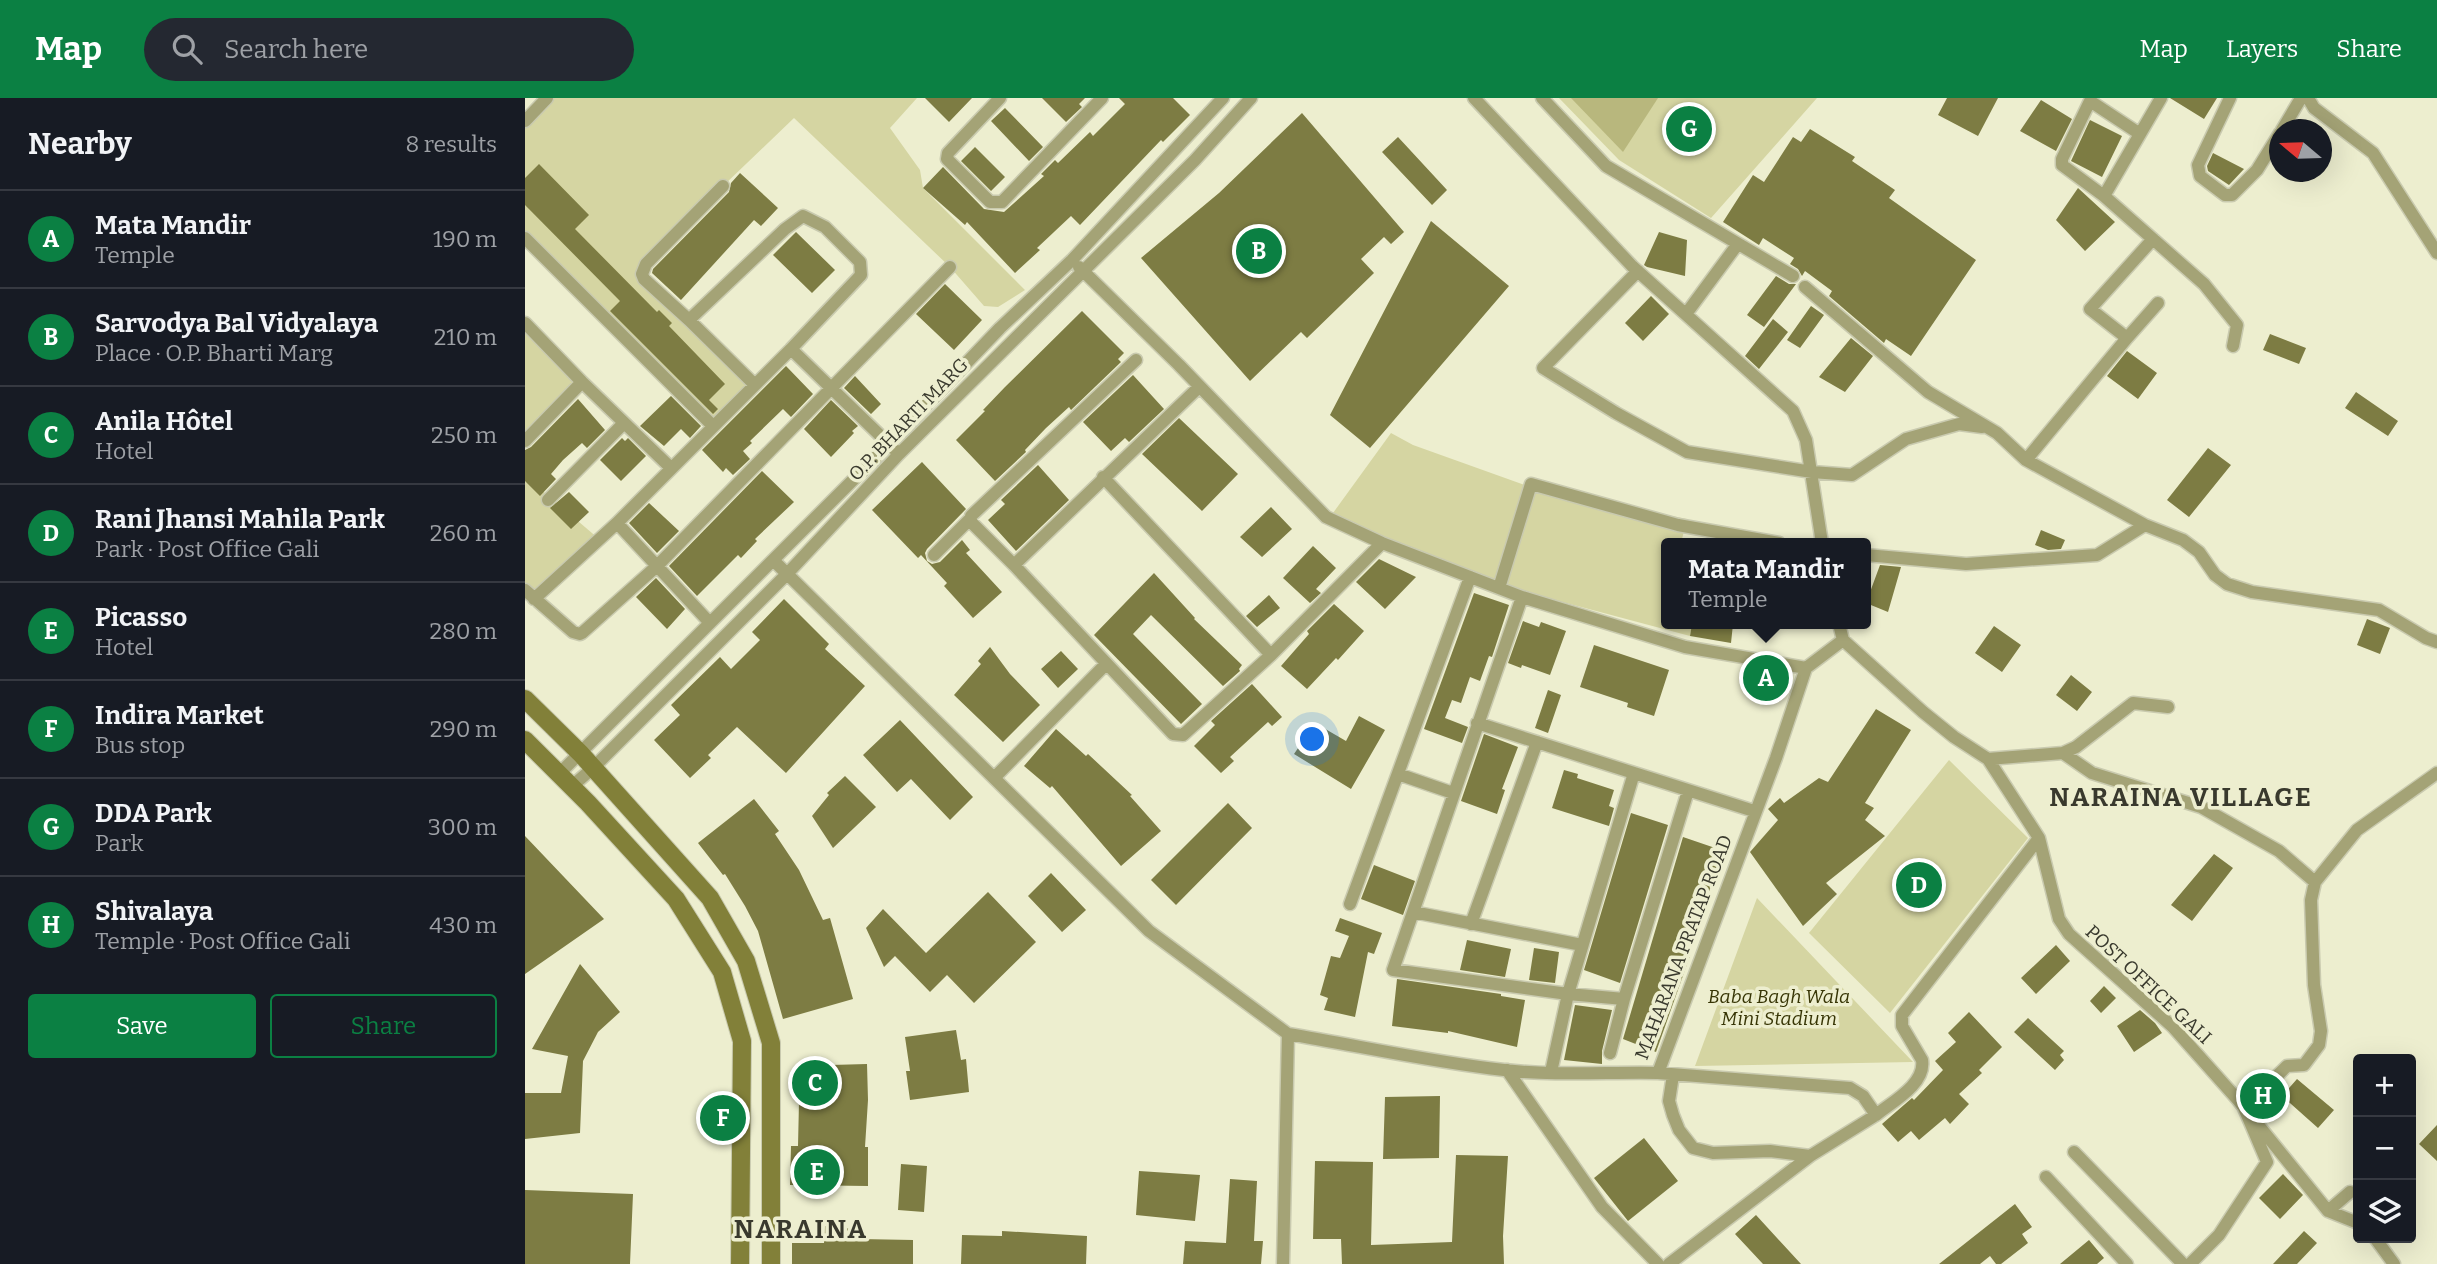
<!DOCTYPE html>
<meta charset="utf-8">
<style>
body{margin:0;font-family:Bitter,serif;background:#242831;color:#f1f3f6}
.controls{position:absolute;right:21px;bottom:21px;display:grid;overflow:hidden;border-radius:7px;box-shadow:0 7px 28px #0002}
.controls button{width:63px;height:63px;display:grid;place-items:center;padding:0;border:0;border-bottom:2px solid #363941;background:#171b24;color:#f1f3f6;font:35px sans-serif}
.compass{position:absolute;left:1744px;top:21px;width:63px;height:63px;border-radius:50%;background:#171b24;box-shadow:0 7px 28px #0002;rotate:289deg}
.you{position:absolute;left:788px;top:642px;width:24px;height:24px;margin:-18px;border:5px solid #fff;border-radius:50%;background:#1a73e8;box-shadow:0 0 0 10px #1a73e833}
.badge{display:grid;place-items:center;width:46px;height:46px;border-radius:50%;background:#0b8043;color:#fff;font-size:23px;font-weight:700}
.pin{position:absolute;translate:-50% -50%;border:4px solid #fff;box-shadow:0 2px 7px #0006}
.popup{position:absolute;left:1136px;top:440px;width:210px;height:91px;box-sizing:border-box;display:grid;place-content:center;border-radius:7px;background:#171b24;filter:drop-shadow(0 2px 5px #0005);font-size:23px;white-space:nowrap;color:#9ea1a6}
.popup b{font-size:26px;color:#f1f3f6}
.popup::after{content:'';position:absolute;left:50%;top:100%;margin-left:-14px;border:14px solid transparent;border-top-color:#171b24}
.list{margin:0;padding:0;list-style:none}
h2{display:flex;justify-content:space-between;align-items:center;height:91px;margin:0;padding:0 28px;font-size:30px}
h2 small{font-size:23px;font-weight:400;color:#9ea1a6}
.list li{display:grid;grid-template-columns:46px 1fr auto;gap:21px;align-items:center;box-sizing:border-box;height:98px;padding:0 28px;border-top:2px solid #363941}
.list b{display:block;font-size:26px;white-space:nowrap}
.list p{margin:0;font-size:23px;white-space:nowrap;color:#9ea1a6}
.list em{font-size:23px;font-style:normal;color:#9ea1a6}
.actions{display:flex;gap:14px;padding:21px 28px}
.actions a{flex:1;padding:16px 0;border:2px solid #0b8043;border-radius:7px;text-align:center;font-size:24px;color:#0b8043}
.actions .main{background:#0b8043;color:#fff}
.icon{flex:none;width:38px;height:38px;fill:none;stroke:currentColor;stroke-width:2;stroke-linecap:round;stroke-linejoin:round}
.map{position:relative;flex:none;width:1912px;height:1166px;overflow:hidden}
header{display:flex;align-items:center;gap:42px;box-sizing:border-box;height:98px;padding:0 35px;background:#0b8043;color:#fff}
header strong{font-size:33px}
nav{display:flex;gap:38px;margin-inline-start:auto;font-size:24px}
.search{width:490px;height:63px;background:#242831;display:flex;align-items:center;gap:18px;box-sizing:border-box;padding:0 24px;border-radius:38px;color:#9ea1a6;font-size:26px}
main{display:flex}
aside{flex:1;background:#171b24}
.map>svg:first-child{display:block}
.green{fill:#d5d5a2}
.water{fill:#b8b77d}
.building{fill:#7d7c43}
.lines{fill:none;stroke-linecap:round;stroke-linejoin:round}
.minor-casing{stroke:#c9caaf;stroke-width:15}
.secondary-casing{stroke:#c9caaf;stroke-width:20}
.minor{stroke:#a4a376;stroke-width:12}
.secondary{stroke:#828039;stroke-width:18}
.labels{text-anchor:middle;stroke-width:7;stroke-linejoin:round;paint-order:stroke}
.street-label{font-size:19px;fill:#39392d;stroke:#edeecf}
.park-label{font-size:19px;font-style:italic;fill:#373505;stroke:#edeecf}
.district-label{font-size:26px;font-weight:bold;letter-spacing:2px;fill:#39392d;stroke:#edeecf}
</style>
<header>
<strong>Map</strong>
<div class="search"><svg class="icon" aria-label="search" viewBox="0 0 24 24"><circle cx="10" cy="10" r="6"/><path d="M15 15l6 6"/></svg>Search here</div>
<nav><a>Map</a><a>Layers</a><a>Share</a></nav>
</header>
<main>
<aside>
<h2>Nearby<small>8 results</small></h2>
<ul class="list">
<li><span class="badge">A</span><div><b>Mata Mandir</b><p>Temple</p></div><em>190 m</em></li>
<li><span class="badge">B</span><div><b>Sarvodya Bal Vidyalaya</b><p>Place · O.P. Bharti Marg</p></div><em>210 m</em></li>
<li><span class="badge">C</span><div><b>Anila Hôtel</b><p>Hotel</p></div><em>250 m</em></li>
<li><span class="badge">D</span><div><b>Rani Jhansi Mahila Park</b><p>Park · Post Office Gali</p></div><em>260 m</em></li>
<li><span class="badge">E</span><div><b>Picasso</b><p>Hotel</p></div><em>280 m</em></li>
<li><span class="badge">F</span><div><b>Indira Market</b><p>Bus stop</p></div><em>290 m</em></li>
<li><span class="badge">G</span><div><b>DDA Park</b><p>Park</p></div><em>300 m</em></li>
<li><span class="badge">H</span><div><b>Shivalaya</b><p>Temple · Post Office Gali</p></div><em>430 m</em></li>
</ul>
<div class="actions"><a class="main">Save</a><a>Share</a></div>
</aside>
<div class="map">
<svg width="1912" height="1166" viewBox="0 0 1912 1166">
<rect width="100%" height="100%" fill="#edeecf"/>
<path class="green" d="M22 0H392L365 30 395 72 398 90 500 192 473 209 459 208 425 169 269 20 198 88 120 173 230 287 188 328 0 140V23Z
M1034 0H1292L1186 120 1094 62Z
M0 225 57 284 0 343Z
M866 335 888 347 1011 391 1162 421 1156 445H1141V526H1167L1165 538 996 493 857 443 808 415Z
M0 378 74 441 9 501 0 493Z
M1424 662 1503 740 1365 915 1284 835Z
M1232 800 1388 964 1170 968Z"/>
<path class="water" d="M1046 0H1133L1098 54Z"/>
<path class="building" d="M400 0H447L424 24Z
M517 0H560L554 6 557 9 541 24Z
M594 0H648L665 17 638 44 636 42 555 127 546 118 512 150 515 152 490 175 442 124 440 127 398 90 418 69 459 111 479 114 519 78 516 76 530 62 533 65 565 34 568 38 600 6Z
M1422 0H1473L1453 38 1413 17Z
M1645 0H1692L1679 21Z
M1516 2 1547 21 1531 53 1495 33Z
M480 10 518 49 504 63 466 23Z
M777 15 879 134 866 146 859 139 836 161 849 175 782 240 776 234 725 283 616 160 694 95Z
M1565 22 1597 38 1577 79 1546 63Z
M1285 31 1330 59 1327 63 1370 92 1364 100 1451 162 1386 258 1361 241 1359 245 1304 198 1307 193 1280 173 1277 178 1273 171 1265 166 1269 160 1238 140 1234 147 1198 124 1228 77 1239 84 1268 39 1276 44Z
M873 39 922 92 907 107 857 54Z
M450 49 480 79 466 93 436 63Z
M1688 55 1719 71 1704 87 1683 73 1682 68Z
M14 66 64 117 50 131 132 214 134 212 147 225 144 228 200 286 184 302 193 311 188 316 85 213 95 203 0 107V80Z
M215 75 253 110 236 128 229 122 156 202 127 175 128 171 204 94 206 85Z
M1553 90 1590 124 1560 153 1531 122Z
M906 123 984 188 845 350 805 317Z
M271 134 310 172 287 195 248 157Z
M1134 134 1162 142 1160 178 1122 169 1119 167Z
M1251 178 1264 186H1271L1239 229 1222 217Z
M420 186 457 222 429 252 391 216Z
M1126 198 1144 216 1118 243 1100 225Z
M1286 208 1299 217 1275 250 1262 242Z
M557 213 599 255 593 261 596 264 546 312 544 309 521 330 500 352 501 354 470 383 431 342 460 313 458 312 480 289Z
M1248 221 1263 234 1234 271 1220 258Z
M1745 236 1781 250 1774 266 1738 252Z
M1326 240 1348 258 1320 294 1294 279Z
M1602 253 1632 275 1613 301 1582 278Z
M261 268 288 296 266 319 258 311 225 343 227 345 218 353 225 361 208 377 201 370 198 374 177 352Z
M608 277 639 311 604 344 600 340 586 353 558 324Z
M330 278 356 306 346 316 319 290Z
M1831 294 1873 323 1863 338 1820 310Z
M146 298 176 328 165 340 156 331 139 348 115 328Z
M53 301 80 332 62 350 57 345 38 362 26 376 31 381 15 398 0 383V352L6 349Z
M306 302 333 328 327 333 329 335 306 359 279 331Z
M654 320 713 376 677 413 617 356Z
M97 340 100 343 103 340 121 358 96 383 75 362Z
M1683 350 1706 367 1664 419 1642 402Z
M397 364 441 411 402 451 400 455 402 463 407 466 415 464 437 442 445 452 441 455 477 494 448 520 419 488 422 485 396 457 393 460 347 412Z
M513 367 544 402 491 453 463 422 480 406 476 402Z
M237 373 269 404 230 441 232 443 216 460 213 457 172 498 144 468Z
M44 394 64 414 46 431 25 410Z
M124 405 154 433 132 455 104 425Z
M746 409 767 431 737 459 715 439Z
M1516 432 1540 442 1536 451 1523 452 1510 447Z
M788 448 811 470 791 491 796 495 785 505 758 480Z
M854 461 891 479 860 511 831 484Z
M1355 467 1376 469 1363 514 1341 505Z
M629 475 670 520 669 521 717 567 714 571 715 573 698 588 626 517 608 536 677 606 656 626 569 537Z
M131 480 160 511 142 531 111 499Z
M949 495 984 507 967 559 964 558 955 583 945 579 936 605 927 602 920 620 943 629 937 645 899 631Z
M744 497 755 510 732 529 721 518Z
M259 501 304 546 300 551 340 588 261 675 212 629 183 657 186 660 165 680 129 642 155 617 146 607 195 559 206 571 235 542 227 534Z
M809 506 839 533 813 562 811 560 782 591 756 568 784 536 782 533Z
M1842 521 1865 530 1855 556 1832 547Z
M998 523 1014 529 1016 524 1041 533 1025 577 997 567 996 570 983 565Z
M1167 526H1208L1206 545 1165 538Z
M1469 528 1496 547 1477 574 1450 555Z
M1069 547 1144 572 1129 618 1102 609 1103 605 1055 589Z
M465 549 485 576 515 607 478 644 429 597 456 566 453 563Z
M536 553 553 571 533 590 516 571Z
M1218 568 1267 576 1264 594 1215 585Z
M1546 577 1567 594 1552 613 1531 597Z
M727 586 757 619 747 628 743 624 705 659 709 663 696 675 669 648 690 627 686 623Z
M1023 592 1036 597 1023 635 1010 630Z
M1351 611 1386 632 1340 705 1349 710 1340 722 1360 738 1301 785 1312 796 1278 828 1225 754 1253 722 1243 711 1255 700 1259 705 1294 680 1303 684Z
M834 618 860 632 826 691 769 656 790 625 821 643Z
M375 622 448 699 425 722 386 681 372 694 338 657Z
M531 631 561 658 563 656 607 697 605 698 636 733 596 768 527 688 525 690 499 668Z
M959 636 993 649 977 691 980 692 972 716 936 703Z
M1039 672 1053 676 1052 680 1089 692 1084 708 1089 710 1084 728 1027 710Z
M320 678 351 709 308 750 287 718 304 697 302 695Z
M229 701 254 733 250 736 274 772 298 822 305 820 328 901 258 921 233 833 220 808 200 776 198 777 173 745Z
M703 705 727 730 651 807 626 782Z
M1106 715 1143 727 1095 885 1059 872Z
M0 738 79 821 0 876Z
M1158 739 1199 753 1173 823 1164 854 1166 855 1131 954 1098 941Z
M1689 756 1708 770 1667 823 1646 807Z
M849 767 890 783 878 817 836 801Z
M526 775 561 812 537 834 503 798Z
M463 794 511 844 449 905 422 877 405 894 370 858 359 869 341 830 358 811 401 855Z
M815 820 857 835 849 856 843 854 830 919 799 912 803 900 795 897 806 858 815 860 824 838 810 833Z
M942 842 986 851 980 879 935 872Z
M1531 847 1545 863 1511 896 1496 880Z
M1009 850 1034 854 1030 885 1004 882Z
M55 866 95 914 73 934 58 963 55 1035 0 1041V995H36L43 958 7 951Z
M872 881 976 896V898L1000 902 992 949 923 933V935L867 928Z
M1579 888 1591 900 1576 915 1565 903Z
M1050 907 1087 912 1077 953V966L1039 962Z
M1615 912 1630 925 1637 935 1609 954 1592 928Z
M1444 914 1477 949 1454 972 1457 975 1434 996 1444 1006 1425 1026 1420 1020 1394 1042 1386 1033 1373 1044 1357 1026 1387 1000 1389 1002 1418 972 1410 963 1431 944 1423 935Z
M1503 920 1539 953 1535 957 1539 962 1530 972 1489 934Z
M431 932 436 962 441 961 444 994 385 1002 381 973H385L380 939Z
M342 966 343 1002 340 1049H343V1088L265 1087 266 1048H273L274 1004H271L270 968Z
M1772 981 1809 1012 1793 1030 1757 998Z
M915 998 914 1060 858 1061 860 999Z
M1912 1027V1063L1894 1046Z
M1119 1040 1153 1083 1103 1123 1069 1080Z
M931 1057 983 1058 978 1138 979 1166H817L816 1141H788L790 1063 848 1064 846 1147 927 1144Z
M376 1066 402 1068 399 1114 373 1112Z
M614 1073 675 1077 670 1123 611 1117Z
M1758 1076 1778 1097 1755 1121 1734 1100Z
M705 1081 732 1083 729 1143H738L736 1166H658L660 1143 701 1145Z
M0 1092 108 1096 105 1166H0Z
M1490 1106 1507 1129 1497 1136 1503 1145 1476 1166H1471L1465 1158 1455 1166H1414Z
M1231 1117 1276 1166H1238L1210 1136Z
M300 1128 336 1132 335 1141 388 1142V1166H267V1145H299Z
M477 1133 562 1138 561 1166H436L437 1137 477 1138Z
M1779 1133 1792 1145 1772 1166H1748Z
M1564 1142 1579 1160 1572 1166H1535Z"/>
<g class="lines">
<defs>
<path id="minor" d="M475 0 423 55 422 61 465 104H477L577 0
M949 0 1107 168 1268 313 1281 342 1297 445
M1017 0 1081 68 1268 178
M1636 0 1579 98 1679 186 1712 227 1708 248
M1705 0 1673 67 1675 78 1700 97H1707L1732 72 1755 35
M1783 0 1789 10 1848 55 1912 155
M0 23 22 0
M1757 32 1776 0
M198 88 121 166 117 176 119 181 164 222 260 131 278 118 300 129 335 164 336 177 266 251 369 351
M1579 98 1537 67V61L1565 3 1615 36
M0 140 188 328
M554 169 654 267 801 419 857 445 997 499 1160 549 1281 570
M1113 173 1018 270 1091 315 1162 354 1287 374 1327 377 1381 341 1434 326 1457 329
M1280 189 1403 294 1472 335 1501 362 1620 427 1658 442 1674 454 1690 477 1702 486 1727 494 1854 512 1901 540 1912 544
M1161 216 1212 147
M164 222 230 287
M0 225 57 284 146 370
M1602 240 1633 205
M0 343 57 284
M1501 362 1602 240 1565 211 1628 141
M578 379 746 557 658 637 648 636 489 467 674 289
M23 402 99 325
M92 425 185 525
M409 457 445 421
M1341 457 1441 466 1572 457 1620 427
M248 462 624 833 763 936
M489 467 446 424V418L611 262
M974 490 1006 386 1153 427 1254 445
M0 492 48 534 55 536 57 535 132 468 425 169
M9 501 92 425 266 251
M1314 526 1318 542 1398 614 1429 639 1463 661 1514 740 1534 821 1544 836 1648 929 1713 1002 1803 1113 1833 1125
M746 557 857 445
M952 625 1109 675 1043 896 868 872 997 499
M1538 655 1567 675 1676 709 1754 753 1790 784
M1463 661 1538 655 1551 649 1608 605 1643 609
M1109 675 1229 713
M34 676 364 346 475 230 547 162 698 0
M873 676 928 695
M470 679 581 566
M46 689 68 670 262 476 374 356 670 62 726 0
M825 806 945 479
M888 814 1057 847
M946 826 1012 644
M1085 955 1099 901 1163 693
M982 972 1077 1109 1133 1166
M1026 974 1043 896 1099 901
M1133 975 1325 990 1338 998 1351 1017 1285 1058 1144 1166
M1148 977 1144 1003 1148 1017 1154 1032 1168 1050 1188 1055 1245 1053 1285 1058
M1351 1017C1367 1004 1401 986 1397 962L1377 928V917L1514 740
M1549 1054 1658 1166
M1521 1079 1602 1166
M1803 1113 1825 1094
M1850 1140 1869 1166
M758 1166 763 936C835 948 906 964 979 972 1030 978 1082 974 1133 975L1251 660 1281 570 1318 542
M1665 1166 1694 1137 1742 1064 1719 1010 1762 968 1779 967 1794 947 1796 933 1789 887 1786 802 1790 784 1832 732 1912 675"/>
<path id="secondary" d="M0 601 56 656 185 800 221 863 246 945V1166
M0 642 63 705 151 801 197 874 217 943 215 1166"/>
</defs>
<use href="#minor" class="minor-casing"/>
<use href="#secondary" class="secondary-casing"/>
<use href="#minor" class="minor"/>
<use href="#secondary" class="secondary"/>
</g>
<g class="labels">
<g class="street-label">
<text transform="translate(383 321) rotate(-46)" y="7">O.P. BHARTI MARG</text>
<text transform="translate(1158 849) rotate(-69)" y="7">MAHARANA PRATAP ROAD</text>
<text transform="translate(1624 886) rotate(43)" y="7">POST OFFICE GALI</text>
</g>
<g class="park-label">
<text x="1254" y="905">Baba Bagh Wala<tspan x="1254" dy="22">Mini Stadium</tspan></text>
</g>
<g class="district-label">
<text x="1656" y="708">NARAINA VILLAGE</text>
<text x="276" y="1140">NARAINA</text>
</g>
</g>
</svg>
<div class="controls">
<button>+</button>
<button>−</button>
<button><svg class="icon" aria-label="layers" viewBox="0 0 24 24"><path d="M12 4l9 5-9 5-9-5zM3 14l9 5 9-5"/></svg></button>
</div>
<svg class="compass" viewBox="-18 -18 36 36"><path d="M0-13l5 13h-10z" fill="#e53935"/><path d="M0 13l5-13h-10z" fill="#9ea1a6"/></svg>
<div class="you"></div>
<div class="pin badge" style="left:1241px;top:580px">A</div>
<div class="popup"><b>Mata Mandir</b>Temple</div>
<div class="pin badge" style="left:734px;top:153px">B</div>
<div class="pin badge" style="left:290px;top:985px">C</div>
<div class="pin badge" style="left:1394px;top:787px">D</div>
<div class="pin badge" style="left:292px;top:1074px">E</div>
<div class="pin badge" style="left:198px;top:1020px">F</div>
<div class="pin badge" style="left:1164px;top:31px">G</div>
<div class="pin badge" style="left:1738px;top:998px">H</div>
</div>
</main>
